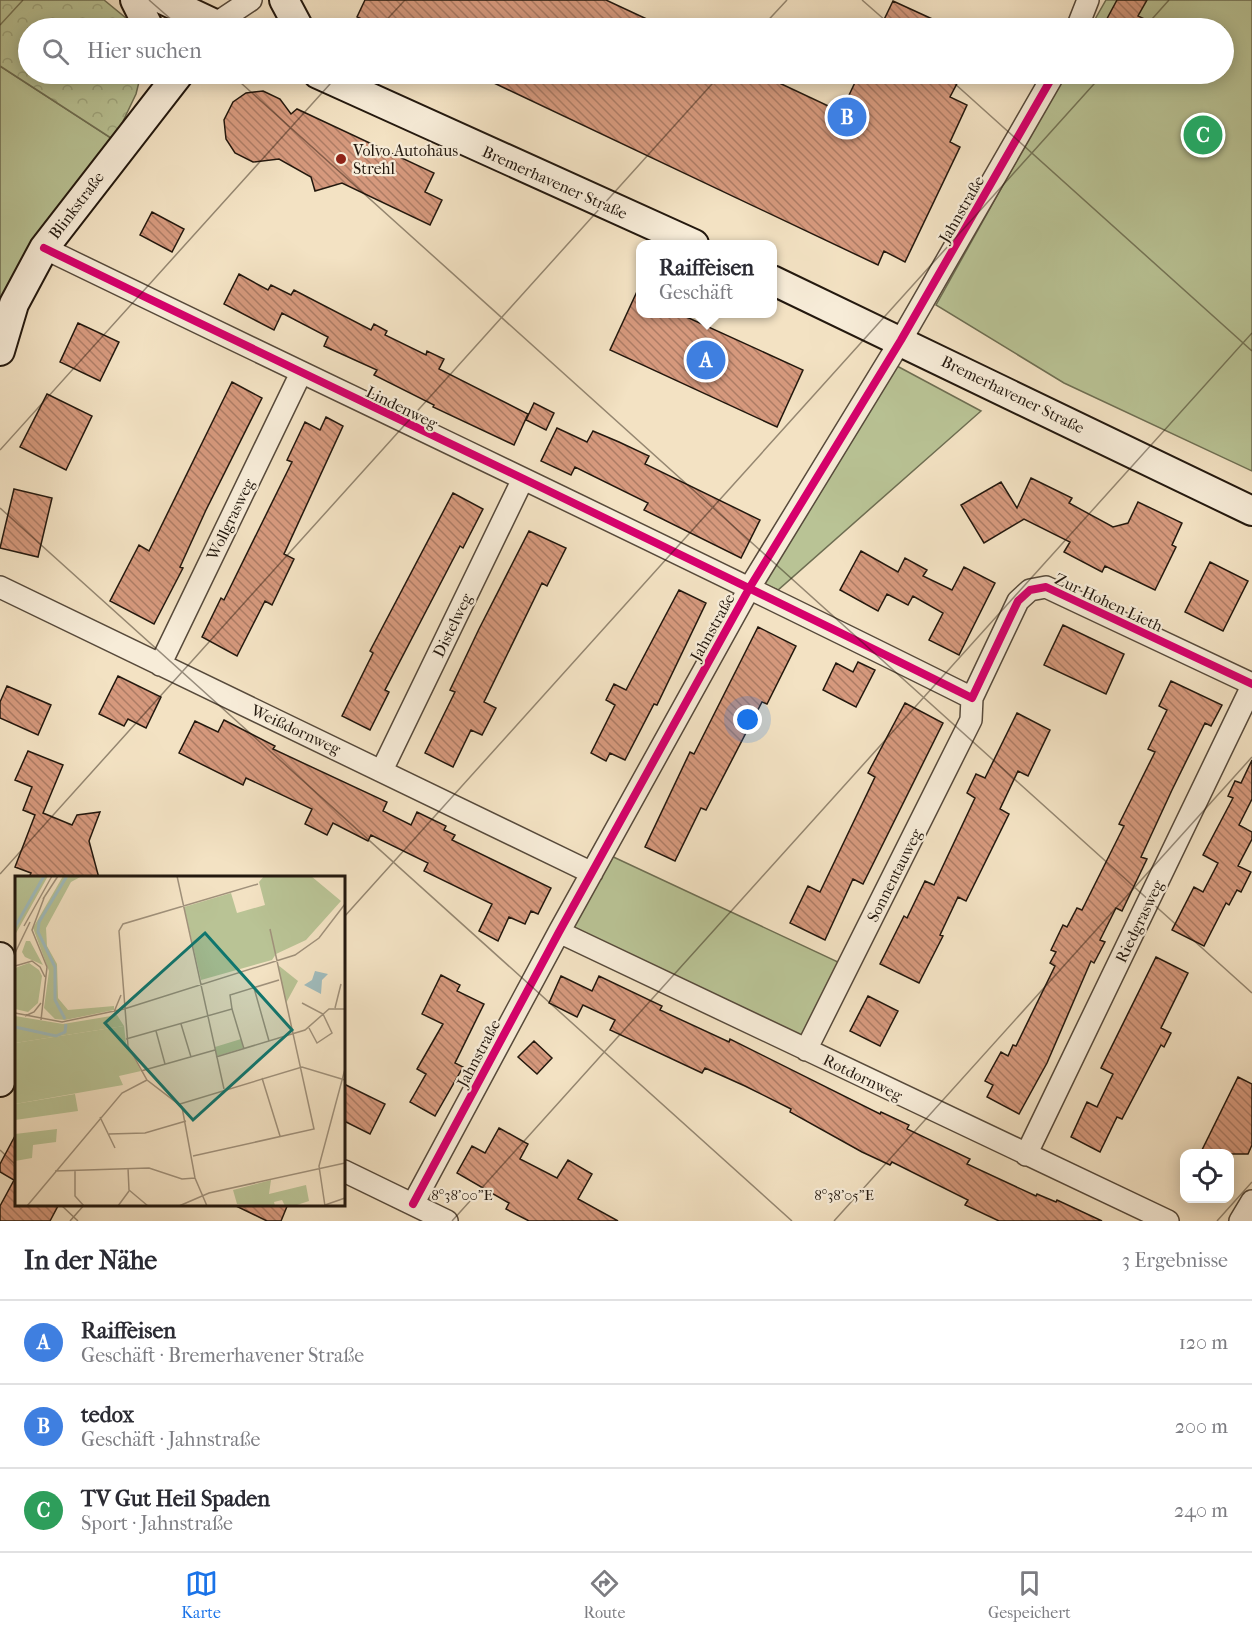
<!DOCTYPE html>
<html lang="de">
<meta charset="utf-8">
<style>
body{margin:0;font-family:"IM FELL French Canon",serif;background:#f7f7f7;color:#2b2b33}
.controls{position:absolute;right:18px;bottom:18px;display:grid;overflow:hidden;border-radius:12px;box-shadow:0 3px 15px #0003}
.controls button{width:54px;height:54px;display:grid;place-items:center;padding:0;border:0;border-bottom:2px solid #e1e1e2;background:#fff;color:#2b2b33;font:30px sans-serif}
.you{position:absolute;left:748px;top:720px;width:21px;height:21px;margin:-15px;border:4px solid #fff;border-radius:50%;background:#1a73e8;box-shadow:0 0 0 9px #1a73e833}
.badge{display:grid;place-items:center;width:39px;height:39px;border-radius:50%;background:#1a73e8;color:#fff;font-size:20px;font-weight:700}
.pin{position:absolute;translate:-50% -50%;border:3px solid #fff;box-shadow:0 2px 6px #0006}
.popup{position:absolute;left:636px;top:240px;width:141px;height:78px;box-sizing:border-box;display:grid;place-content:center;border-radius:12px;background:#fff;filter:drop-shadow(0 2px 4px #0005);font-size:20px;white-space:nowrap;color:#7c7c81}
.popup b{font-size:22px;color:#2b2b33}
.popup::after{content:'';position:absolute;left:50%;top:100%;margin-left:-12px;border:12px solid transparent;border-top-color:#fff}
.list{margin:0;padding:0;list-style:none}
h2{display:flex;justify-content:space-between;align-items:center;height:78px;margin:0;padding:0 24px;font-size:26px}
h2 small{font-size:20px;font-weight:400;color:#7c7c81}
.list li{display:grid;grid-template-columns:39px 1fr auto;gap:18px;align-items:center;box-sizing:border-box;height:84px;padding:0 24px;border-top:2px solid #e1e1e2}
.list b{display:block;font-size:22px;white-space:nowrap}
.list p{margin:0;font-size:20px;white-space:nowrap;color:#7c7c81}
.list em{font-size:20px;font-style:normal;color:#7c7c81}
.icon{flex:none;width:33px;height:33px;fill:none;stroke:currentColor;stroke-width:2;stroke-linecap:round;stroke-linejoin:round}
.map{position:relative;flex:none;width:1252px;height:1221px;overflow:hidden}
.search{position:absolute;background:#fff;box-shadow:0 3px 15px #0003;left:18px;right:18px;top:18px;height:66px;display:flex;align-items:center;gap:15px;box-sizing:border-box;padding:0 21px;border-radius:33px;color:#7c7c81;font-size:22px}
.sheet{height:330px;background:#fff}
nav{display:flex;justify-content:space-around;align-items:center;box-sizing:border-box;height:84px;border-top:2px solid #e1e1e2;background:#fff;font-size:16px;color:#7c7c81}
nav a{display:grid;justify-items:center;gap:3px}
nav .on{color:#1a73e8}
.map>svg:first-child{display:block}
.green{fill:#b9c395;stroke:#6e6e52;stroke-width:1.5}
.forest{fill:url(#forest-crowns);stroke:#6e6e52;stroke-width:1.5}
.building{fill:url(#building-back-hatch);stroke:#23180e;stroke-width:1.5}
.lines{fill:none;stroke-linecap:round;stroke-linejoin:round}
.street-casing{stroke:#574a3b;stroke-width:24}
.secondary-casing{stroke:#23180e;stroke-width:32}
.street{stroke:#f7ecd8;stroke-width:21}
.secondary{stroke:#f7ecd8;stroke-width:28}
.cycleway-casing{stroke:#f7ecd8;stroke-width:11}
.cycleway{stroke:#d6006c;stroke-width:8}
.ticks{fill:none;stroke:#23180e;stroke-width:1.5;stroke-opacity:0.45}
.poi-dot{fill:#8f2418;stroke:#f7ecd8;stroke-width:2}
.labels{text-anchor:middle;stroke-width:4.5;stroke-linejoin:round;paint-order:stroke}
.poi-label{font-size:16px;fill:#23180e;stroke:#f7ecd8;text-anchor:start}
.street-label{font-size:16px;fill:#23180e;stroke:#f7ecd8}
.inset-river{fill:none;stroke:#a0bcbd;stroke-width:3}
.inset-road{fill:none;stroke:#a0917b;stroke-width:1.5}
.view{fill:#0f766e;fill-opacity:0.15;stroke:#0f766e;stroke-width:3}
.inset-edge{fill:none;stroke:#23180e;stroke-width:3}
.ticks-label{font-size:15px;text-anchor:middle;fill:#23180e;stroke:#f7ecd8;stroke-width:4.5;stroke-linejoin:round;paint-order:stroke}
</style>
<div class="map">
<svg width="1252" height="1221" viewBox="0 0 1252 1221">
<defs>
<pattern id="forest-crowns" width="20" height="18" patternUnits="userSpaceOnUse" patternTransform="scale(1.5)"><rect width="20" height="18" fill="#b9c395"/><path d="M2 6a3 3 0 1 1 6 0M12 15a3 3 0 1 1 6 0" fill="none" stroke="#9fa77f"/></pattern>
<pattern id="building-back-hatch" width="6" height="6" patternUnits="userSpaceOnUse" patternTransform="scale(1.5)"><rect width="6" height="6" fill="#d6997d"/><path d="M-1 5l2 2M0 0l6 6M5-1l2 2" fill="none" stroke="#ad7c65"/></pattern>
</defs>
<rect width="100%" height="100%" fill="#f3e2c3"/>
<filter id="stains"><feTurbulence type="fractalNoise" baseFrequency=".00333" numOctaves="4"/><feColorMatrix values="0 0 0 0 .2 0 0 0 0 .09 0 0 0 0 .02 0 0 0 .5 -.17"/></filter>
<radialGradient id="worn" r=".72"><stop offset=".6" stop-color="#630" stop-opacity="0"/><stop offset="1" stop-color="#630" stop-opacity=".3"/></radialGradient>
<path class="green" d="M1106 0H1252V471L1064 383 936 305 1065 74H1224V28H1090Z
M0 66 114 140 0 326Z
M897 366 981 411 778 590 762 583Z
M607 854 838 962 803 1038 569 928Z"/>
<path class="forest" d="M0 0H104L132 23 134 28H28V74H141L136 94 114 140 0 66Z"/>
<path class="building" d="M365 0H606L666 28H381L357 17Z
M1117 0H1147L1138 16 1163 28H1102Z
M893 1 952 28H880Z
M475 74H760L841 112 859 74H962L950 97 967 105 950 142 960 147 905 262 884 251 878 265Z
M263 91 280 99 291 114 297 109 434 173 425 192 442 200 430 225 342 183 315 191 311 177 279 159 253 162 235 153 226 139 224 120 233 102 246 93Z
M152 212 184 229 172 252 140 235Z
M239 274 268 290 271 285 291 295 294 290 371 330 374 324 387 331 385 335 426 355 427 351 444 359 439 369 528 414 514 445 433 407 434 405 374 375 377 370 324 346 328 337 282 313 274 330 224 304Z
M640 285V314H680L803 370 777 427 610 350Z
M78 323 119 342 100 381 60 362Z
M232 382 262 398 206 510 180 567 183 568 154 624 110 601 139 545 149 551Z
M47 394 92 416 66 470 20 447Z
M534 403 554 413 546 430 526 420Z
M326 417 343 426 284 554 294 559 272 605 265 601 237 656 202 637 221 598 224 600 292 462 287 460 305 422 320 430Z
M557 428 587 442 593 431 619 442 649 456 645 464 760 520 741 558 644 510 648 503 575 467 571 475 541 461Z
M1031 478 1072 498 1069 503 1113 527 1128 523 1138 502 1182 523 1172 545 1176 547 1155 590 1105 566 1102 572 1064 552 1070 542 1024 519 984 543 961 505 1001 482 1017 508Z
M14 489 52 498 38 557 0 548Z
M453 493 483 509 463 548 460 546 385 690 389 692 370 730 342 716 373 653 370 651Z
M529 531 566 548 547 586 542 583 484 702 496 708 482 735 471 730 453 767 425 753 455 692 450 690 479 629Z
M861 551 898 572 905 558 927 570 923 576 952 590 964 567 995 583 959 655 929 640 943 613 913 596 908 605 887 594 878 611 840 590Z
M1210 562 1248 581 1223 631 1185 612Z
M679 590 706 603 657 705 654 704 625 760 610 753 606 761 591 753 615 705 606 700 614 684 626 690Z
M1063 625 1124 654 1106 694 1044 665Z
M758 627 796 646 767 704 762 702 706 810 701 808 675 861 645 847 690 752 694 754Z
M858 662 875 670 856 707 823 690 836 663 853 672Z
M118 676 161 697 146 728 128 719 124 726 99 714Z
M1171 681 1222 705 1211 726 1205 723 1172 790 1141 857 1147 859 1122 911 1116 908 1100 940 1105 942 1094 963 1091 961 1047 1063 1019 1114 987 1097 993 1085 985 1081 1001 1052 1008 1056 1013 1045 1016 1046 1055 966 1050 963 1056 952 1051 950 1063 925 1067 927 1077 908 1082 910 1124 826 1119 824 1155 752 1148 749 1167 710 1159 706Z
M7 686 51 705 38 735 0 718V702Z
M905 703 943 723 863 884 853 879 825 940 790 923 808 886 820 892 875 777 868 773Z
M1017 713 1050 730 1028 776 1018 771 1000 809 1009 814 966 901 958 897 940 935 943 936 919 983 880 964 904 916 907 918 925 881 934 885 975 798 967 793 976 774 985 778Z
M224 720 275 746 273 749 387 802 383 811 411 825 417 812 446 826 444 830 455 835 452 840 551 888 538 914 531 911 525 924 509 917 498 941 479 931 492 904 424 871 428 863 371 835 368 841 333 823 327 835 305 824 312 809 246 778 243 785 179 753 195 721 218 732Z
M28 751 63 765 43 813 72 825 77 815 100 812 89 841 99 878H29L31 873 15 867 35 815 23 810 32 787 15 780Z
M1252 760V799L1239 825 1252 832V839L1238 866 1251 872 1241 892 1237 890 1229 905 1226 903 1204 946 1172 930 1194 887 1203 892 1218 863 1203 855 1233 798 1228 796 1235 781 1241 783Z
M1156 957 1188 973 1161 1028 1171 1033 1164 1047 1161 1045 1122 1119 1117 1117 1100 1152 1071 1137 1087 1102 1097 1107 1113 1074 1101 1068Z
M441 975 460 985 457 991 484 1004 455 1063 463 1067 435 1116 410 1102 426 1074 417 1069 443 1024 422 1014Z
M561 976 592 991 599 976 662 1006 660 1010 729 1042 730 1039 880 1114 881 1112 909 1125 907 1129 970 1159 967 1164 1036 1196 1037 1194 1056 1202 1057 1200 1102 1221H999L965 1205 968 1200 892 1162 890 1165 862 1152 790 1112 791 1109 745 1086 705 1068 702 1073 610 1030 615 1020 583 1005 577 1017 549 1003Z
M868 996 898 1011 880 1046 850 1031Z
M534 1041 552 1058 537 1074 518 1057Z
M1238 1077 1252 1084V1145L1248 1154H1200Z
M344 1084 385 1104 370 1134 344 1121Z
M499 1128 528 1144 520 1159 557 1178 568 1160 592 1174 578 1199 618 1221H529L506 1209 509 1203 457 1173 472 1146 485 1153Z
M16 1134V1204H59L50 1221H0V1206L14 1180 0 1172V1164Z
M232 1204H288L281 1221H267Z"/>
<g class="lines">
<defs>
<path id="street" d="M215 24 251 0
M1077 28 1088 0
M44 248C353 398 664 544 972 698L1018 601 1030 590 1046 587 1252 684
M0 587 592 873
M160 665 301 373
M382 770 522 481
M559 932 1168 1221
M806 1050 971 720 972 698
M1026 1155 1252 686
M344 1171 447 1221
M413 1204 559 932 750 587 901 340 1054 74
M1240 1221 1252 1201"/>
<path id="secondary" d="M135 0 149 28
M164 0 223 28
M284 0 299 28
M318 74 694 244
M772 280 1252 511
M0 351 14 304 44 248 179 74
M0 957C11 1000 17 1040 0 1082"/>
</defs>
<use href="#street" class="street-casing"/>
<use href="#secondary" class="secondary-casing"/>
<use href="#street" class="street"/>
<use href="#secondary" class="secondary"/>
<defs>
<path id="cycleway" d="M44 248C353 398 664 544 972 698L1018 601 1030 590 1046 587 1252 684
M413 1204 559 932 750 587 901 340 1054 74"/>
</defs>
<use href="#cycleway" class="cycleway-casing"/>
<use href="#cycleway" class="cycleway"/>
</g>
<path class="ticks" d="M149 0 181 28M862 0 894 28M0 25 23 0M379 28 405 0M761 28 787 0M1144 28 1169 0M231 74 1252 993M944 74 1252 351M0 450 339 74M0 508 792 1221M0 874 721 74M344 917 1103 74M0 1150 16 1165M60 1204 78 1221M70 1221 85 1204M452 1221 1252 333M834 1221 1252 757M1217 1221 1252 1182"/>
<circle class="poi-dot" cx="341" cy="159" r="6"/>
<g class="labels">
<g class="poi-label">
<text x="353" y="156">Volvo Autohaus<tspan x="353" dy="18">Strehl</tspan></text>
</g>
<g class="street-label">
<text transform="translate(555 182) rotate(24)" y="6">Bremerhavener Straße</text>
<text transform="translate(76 205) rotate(-53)" y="6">Blinkstraße</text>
<text transform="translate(961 209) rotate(-60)" y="6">Jahnstraße</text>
<text transform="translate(1013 394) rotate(26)" y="6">Bremerhavener Straße</text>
<text transform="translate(402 407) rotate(26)" y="6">Lindenweg</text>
<text transform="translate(230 519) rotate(-64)" y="6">Wollgrasweg</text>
<text transform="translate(1109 602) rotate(25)" y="6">Zur Hohen Lieth</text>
<text transform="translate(452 625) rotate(-64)" y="6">Distelweg</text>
<text transform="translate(712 627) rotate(-61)" y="6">Jahnstraße</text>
<text transform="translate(296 729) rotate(25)" y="6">Weißdornweg</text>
<text transform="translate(894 875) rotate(-63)" y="6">Sonnentauweg</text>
<text transform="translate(1139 921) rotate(-64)" y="6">Riedgrasweg</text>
<text transform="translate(478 1053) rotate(-62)" y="6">Jahnstraße</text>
<text transform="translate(863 1077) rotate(26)" y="6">Rotdornweg</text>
</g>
</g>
<g transform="translate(15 876)">
<rect width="330" height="330" fill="#f3e2c3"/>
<path d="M249 0H296L326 25 291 64 261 78 257 84 186 104 169 31 216 17 222 37 250 29 244 6ZM263 89 283 105 271 127ZM109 150 111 167 126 195 104 200 108 209 0 228V167ZM226 163 228 172 202 180 200 171ZM256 304 254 318 291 309 294 325 279 330H270L267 324 259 326 260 330 222 328 218 314Z" fill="#b9c395"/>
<path d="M0 0H33L0 59ZM48 0H67L56 6 31 52 32 70 42 88 43 122 53 134 99 130V134L50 144 40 143 29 132 34 95 18 52ZM11 65H15L28 89 10 81 7 76ZM14 87 24 94 27 100 23 127 13 136 0 133V92ZM102 139 109 150 0 167V140L48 148ZM60 218 63 235 0 244V228ZM42 253 41 266 18 269 17 282 0 285V258Z" fill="#b9c395"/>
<path d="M300 95 313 98 307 104 306 118 289 109 297 104Z" fill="#a0bcbd"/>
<path class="inset-river" d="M0 51 29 0M50 143 40 124V91L23 56 24 46 52 0M0 151 41 160 50 156 51 148"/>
<path class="inset-road" d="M162 0 209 213M28 23 43 0M9 50 37 0M0 77 15 46M0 90 17 85 25 91 30 101M239 112 254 165M287 127 308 138 317 157 302 167 294 152M320 132 326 108M109 133 280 79 304 62 330 28M217 133 229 173M99 136 106 119M0 137 47 146 109 133M10 140 19 136 26 127M26 144 32 91 17 54 29 22M166 148 176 181M141 155 150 188M111 163 217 133 215 119 264 104M201 181 290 154 314 133H330M126 195 200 174M247 202 265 260M165 228 287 191 330 204M85 241 100 272M94 258 130 257 171 245M178 280 299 253 255 53M113 292 114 314 133 330M40 295 134 292 167 303 180 302M60 295V320L69 330M310 329 330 322M12 330 107 217 132 204M103 330 114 315M164 330 194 317 330 287M192 330 180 302 167 231 132 204 113 170 104 55 108 48 243 8M310 330 304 290 330 193"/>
<path class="view" d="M190 57 277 154 178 244 90 147Z"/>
<rect width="330" height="330" class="inset-edge"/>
</g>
<g class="ticks-label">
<text x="462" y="1200">8°38'00"E</text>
<text x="844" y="1200">8°38'05"E</text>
</g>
<rect width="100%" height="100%" filter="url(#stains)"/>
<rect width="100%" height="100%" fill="url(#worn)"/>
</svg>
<div class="controls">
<button><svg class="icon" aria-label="locate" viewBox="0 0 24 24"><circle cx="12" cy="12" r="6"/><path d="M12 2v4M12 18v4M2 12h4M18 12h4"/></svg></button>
</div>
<div class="you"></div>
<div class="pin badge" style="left:706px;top:360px;background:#3f7fe0">A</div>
<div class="popup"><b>Raiffeisen</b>Geschäft</div>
<div class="pin badge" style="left:847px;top:117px;background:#3f7fe0">B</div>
<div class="pin badge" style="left:1203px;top:135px;background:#2e9e5b">C</div>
<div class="search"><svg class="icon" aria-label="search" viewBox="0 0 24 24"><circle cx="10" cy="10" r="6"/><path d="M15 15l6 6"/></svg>Hier suchen</div>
</div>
<section class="sheet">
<h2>In der Nähe<small>3 Ergebnisse</small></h2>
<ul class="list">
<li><span class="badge" style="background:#3f7fe0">A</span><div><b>Raiffeisen</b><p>Geschäft · Bremerhavener Straße</p></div><em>120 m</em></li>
<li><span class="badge" style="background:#3f7fe0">B</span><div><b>tedox</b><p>Geschäft · Jahnstraße</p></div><em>200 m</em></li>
<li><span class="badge" style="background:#2e9e5b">C</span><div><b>TV Gut Heil Spaden</b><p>Sport · Jahnstraße</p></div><em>240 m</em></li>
</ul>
</section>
<nav>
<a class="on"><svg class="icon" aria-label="map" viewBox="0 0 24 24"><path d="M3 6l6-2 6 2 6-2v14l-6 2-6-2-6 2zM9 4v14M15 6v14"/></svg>Karte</a>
<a><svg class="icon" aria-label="directions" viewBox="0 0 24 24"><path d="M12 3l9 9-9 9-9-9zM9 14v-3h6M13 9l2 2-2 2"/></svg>Route</a>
<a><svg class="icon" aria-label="saved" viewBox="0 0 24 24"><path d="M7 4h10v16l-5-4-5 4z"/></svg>Gespeichert</a>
</nav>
